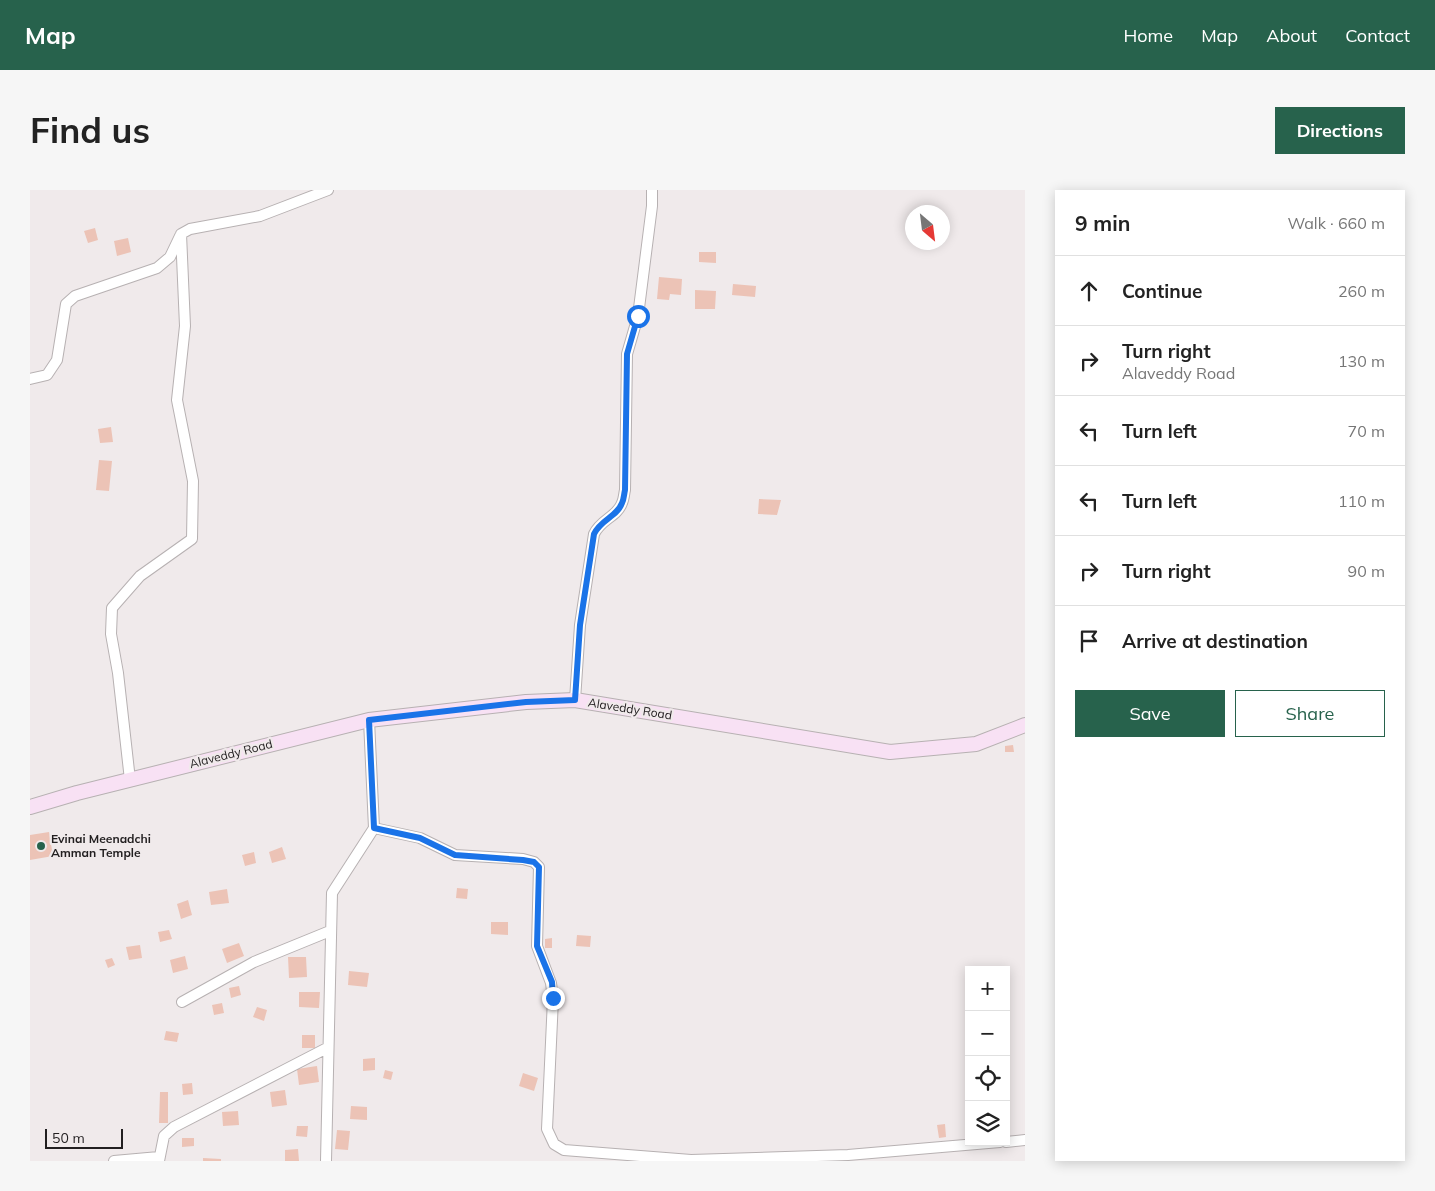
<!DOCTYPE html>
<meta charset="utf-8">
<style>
body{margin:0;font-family:Mulish,sans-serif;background:#f6f6f6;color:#222}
.controls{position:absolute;right:15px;bottom:15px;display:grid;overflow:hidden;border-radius:0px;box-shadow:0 2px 12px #0003}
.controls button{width:45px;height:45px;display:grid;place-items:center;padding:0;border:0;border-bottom:1px solid #e0e0e0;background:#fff;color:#222;font:25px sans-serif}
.compass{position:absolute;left:875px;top:15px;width:45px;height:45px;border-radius:50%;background:#fff;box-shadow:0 2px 12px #0003;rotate:152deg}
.scale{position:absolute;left:15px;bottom:12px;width:78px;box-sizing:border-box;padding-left:5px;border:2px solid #221f20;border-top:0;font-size:14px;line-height:18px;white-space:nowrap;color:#221f20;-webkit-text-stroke:4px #f0eaeb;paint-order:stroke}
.stop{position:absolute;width:15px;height:15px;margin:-11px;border:4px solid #1a73e8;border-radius:50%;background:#fff}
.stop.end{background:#1a73e8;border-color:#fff;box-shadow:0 1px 5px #0008}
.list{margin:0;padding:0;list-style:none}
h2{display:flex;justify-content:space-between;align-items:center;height:65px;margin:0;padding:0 20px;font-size:21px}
h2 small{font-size:16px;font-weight:400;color:#767676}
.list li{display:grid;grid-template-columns:32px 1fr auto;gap:15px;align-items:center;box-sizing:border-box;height:70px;padding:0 20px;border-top:1px solid #e0e0e0}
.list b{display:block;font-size:19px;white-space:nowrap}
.list p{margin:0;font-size:16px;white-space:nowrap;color:#767676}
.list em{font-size:16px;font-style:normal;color:#767676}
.actions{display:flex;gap:10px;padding:15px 20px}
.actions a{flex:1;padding:11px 0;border:1px solid #27624c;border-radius:0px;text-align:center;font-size:18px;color:#27624c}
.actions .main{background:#27624c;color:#fff}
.icon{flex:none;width:28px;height:28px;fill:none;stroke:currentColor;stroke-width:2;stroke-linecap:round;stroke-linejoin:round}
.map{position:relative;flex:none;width:995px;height:971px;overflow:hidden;border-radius:0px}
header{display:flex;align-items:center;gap:30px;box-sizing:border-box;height:70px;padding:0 25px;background:#27624c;color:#fff}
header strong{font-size:24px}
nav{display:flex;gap:28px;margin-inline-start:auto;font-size:18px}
.intro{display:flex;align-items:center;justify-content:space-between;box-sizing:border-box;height:120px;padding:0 30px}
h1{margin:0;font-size:35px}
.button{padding:12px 22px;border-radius:0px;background:#27624c;color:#fff;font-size:18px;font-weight:700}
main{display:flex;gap:30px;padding:0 30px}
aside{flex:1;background:#fff;border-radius:0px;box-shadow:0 2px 12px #0003}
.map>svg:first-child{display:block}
.building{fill:#ecc3b6}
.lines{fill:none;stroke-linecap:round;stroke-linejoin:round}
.street-casing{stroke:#b7b1b2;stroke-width:12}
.secondary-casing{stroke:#b7b1b2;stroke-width:16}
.street{stroke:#fff;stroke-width:10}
.secondary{stroke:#f8e1f4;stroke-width:14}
.route{stroke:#1a73e8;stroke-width:6}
.poi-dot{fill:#27624c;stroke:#f0eaeb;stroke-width:2}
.labels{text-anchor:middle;stroke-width:4.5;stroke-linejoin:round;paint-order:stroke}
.street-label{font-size:12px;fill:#221f20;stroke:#f0eaeb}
.poi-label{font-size:12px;font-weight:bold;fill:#221f20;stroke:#f0eaeb;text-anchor:start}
</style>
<header>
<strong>Map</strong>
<nav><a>Home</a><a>Map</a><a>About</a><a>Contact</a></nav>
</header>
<div class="intro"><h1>Find us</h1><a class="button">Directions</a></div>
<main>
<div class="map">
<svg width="995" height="971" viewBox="0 0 995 971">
<rect width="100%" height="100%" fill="#f0eaeb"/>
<path class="building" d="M65 38 68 50 58 53 54 41Z
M98 48 101 62 87 66 84 51Z
M669 62H686V73L669 72Z
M629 87 652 89 651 105 640 104 639 110 627 109Z
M703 94 726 96 725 107 702 105Z
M665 100 686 101 685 119H665Z
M81 237 83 252 70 253 68 239Z
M69 270 82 271 79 301 66 300Z
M729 309 751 310 747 325 728 324Z
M983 555 984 562H975V556Z
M19 642 23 666 0 670V645Z
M252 657 256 669 242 673 239 662Z
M224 662 226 673 215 676 212 665Z
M427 698 438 699 437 709 426 708Z
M197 699 199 713 181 715 179 702Z
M158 710 162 725 151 729 147 714Z
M461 732H478V745L461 744Z
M139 740 142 749 130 752 128 742Z
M547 745 561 746 560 757 546 756Z
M522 748V758H515V749Z
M209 753 214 766 197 773 192 759Z
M110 755 112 768 99 770 96 757Z
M155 766 158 779 143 783 140 770Z
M258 767H276L277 787 259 788Z
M82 768 85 775 78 778 75 770Z
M319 781 339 783 337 797 318 795Z
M209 796 211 805 201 808 199 798Z
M269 802H290L289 818 269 817Z
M192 813 194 823 184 825 182 815Z
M227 817 237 820 234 831 223 827Z
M136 841 149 843 147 852 134 850Z
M272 845H285V858H272Z
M345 868V880L333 881V869Z
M287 876 289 892 269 895 267 879Z
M355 880 363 882 361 890 353 888Z
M493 883 508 888 504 901 489 896Z
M162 893 163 904 153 905 152 894Z
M255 900 257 915 242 917 240 902Z
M130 902H138V933H129Z
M321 916 337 917V930L320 929Z
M208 921 209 935 193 936 192 922Z
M915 934 916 947 909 948 907 935Z
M267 936H278L277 947 266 946Z
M307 940 320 941 318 960 305 959Z
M152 948H164V956L152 957Z
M268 959 269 971H255V960Z
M173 968 191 969V971H173Z"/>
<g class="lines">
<defs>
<path id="street" d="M0 189 17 185 27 170 36 114 45 106 127 78 140 67 151 44 160 39 230 26 298 0
M545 510 550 435 564 344C571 329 587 327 592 313 594 309 594 304 595 300L597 164 608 126 622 16V0
M100 590 88 483 81 444 82 418 110 386 162 349 163 291 147 210 155 136 151 44
M344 638 390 648 425 665 493 669 504 672 509 677 507 756 521 793 523 809 517 939 524 954 534 960 661 970 818 965 970 952
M152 812 224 772 300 741
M976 952 995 950
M84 971 129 967
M129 971 134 946 144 937 297 858
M296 971 302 703 344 638 339 530"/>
<path id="secondary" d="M0 617 47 603 339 530 496 512 545 510 860 562 946 554 995 535"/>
</defs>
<use href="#street" class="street-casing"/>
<use href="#secondary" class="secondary-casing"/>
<use href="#street" class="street"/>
<use href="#secondary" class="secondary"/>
</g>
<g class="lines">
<path class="route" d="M523 808 522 792 507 756 509 677 504 672 493 670 425 665 390 648 344 638 339 530 496 512 545 510 550 435 564 344C571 329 587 327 592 313 594 309 594 304 595 300L597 164 608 126"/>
</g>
<circle class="poi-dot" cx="11" cy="656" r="5"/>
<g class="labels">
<g class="street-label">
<text transform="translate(600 519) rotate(9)" y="4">Alaveddy Road</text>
<text transform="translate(201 564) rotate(-14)" y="4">Alaveddy Road</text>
</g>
<g class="poi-label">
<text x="21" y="653">Evinai Meenadchi<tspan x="21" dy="14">Amman Temple</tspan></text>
</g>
</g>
</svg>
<div class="controls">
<button>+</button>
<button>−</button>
<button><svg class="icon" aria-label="locate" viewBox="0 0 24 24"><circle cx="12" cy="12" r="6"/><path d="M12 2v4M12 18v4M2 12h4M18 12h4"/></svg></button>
<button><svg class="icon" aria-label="layers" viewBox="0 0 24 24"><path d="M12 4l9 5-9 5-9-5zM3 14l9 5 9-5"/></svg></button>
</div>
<svg class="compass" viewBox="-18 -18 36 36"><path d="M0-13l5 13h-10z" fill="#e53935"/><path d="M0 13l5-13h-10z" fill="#767676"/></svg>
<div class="scale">50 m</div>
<div class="stop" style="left:608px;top:126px"></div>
<div class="stop end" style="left:523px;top:808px"></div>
</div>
<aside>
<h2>9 min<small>Walk · 660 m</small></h2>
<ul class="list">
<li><svg class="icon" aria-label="ahead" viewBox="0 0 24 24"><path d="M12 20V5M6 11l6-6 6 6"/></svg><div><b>Continue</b></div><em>260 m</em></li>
<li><svg class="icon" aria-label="right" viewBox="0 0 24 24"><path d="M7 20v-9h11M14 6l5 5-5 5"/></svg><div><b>Turn right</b><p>Alaveddy Road</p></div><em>130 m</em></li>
<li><svg class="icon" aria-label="left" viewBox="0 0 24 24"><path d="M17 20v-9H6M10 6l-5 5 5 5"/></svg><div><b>Turn left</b></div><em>70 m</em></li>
<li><svg class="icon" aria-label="left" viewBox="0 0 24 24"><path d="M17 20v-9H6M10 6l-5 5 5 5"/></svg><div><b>Turn left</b></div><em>110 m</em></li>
<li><svg class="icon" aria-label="right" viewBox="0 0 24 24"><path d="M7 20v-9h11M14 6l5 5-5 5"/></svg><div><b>Turn right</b></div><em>90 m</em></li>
<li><svg class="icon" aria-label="arrive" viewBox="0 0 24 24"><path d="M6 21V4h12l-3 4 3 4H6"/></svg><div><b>Arrive at destination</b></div></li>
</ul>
<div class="actions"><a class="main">Save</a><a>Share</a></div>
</aside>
</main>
